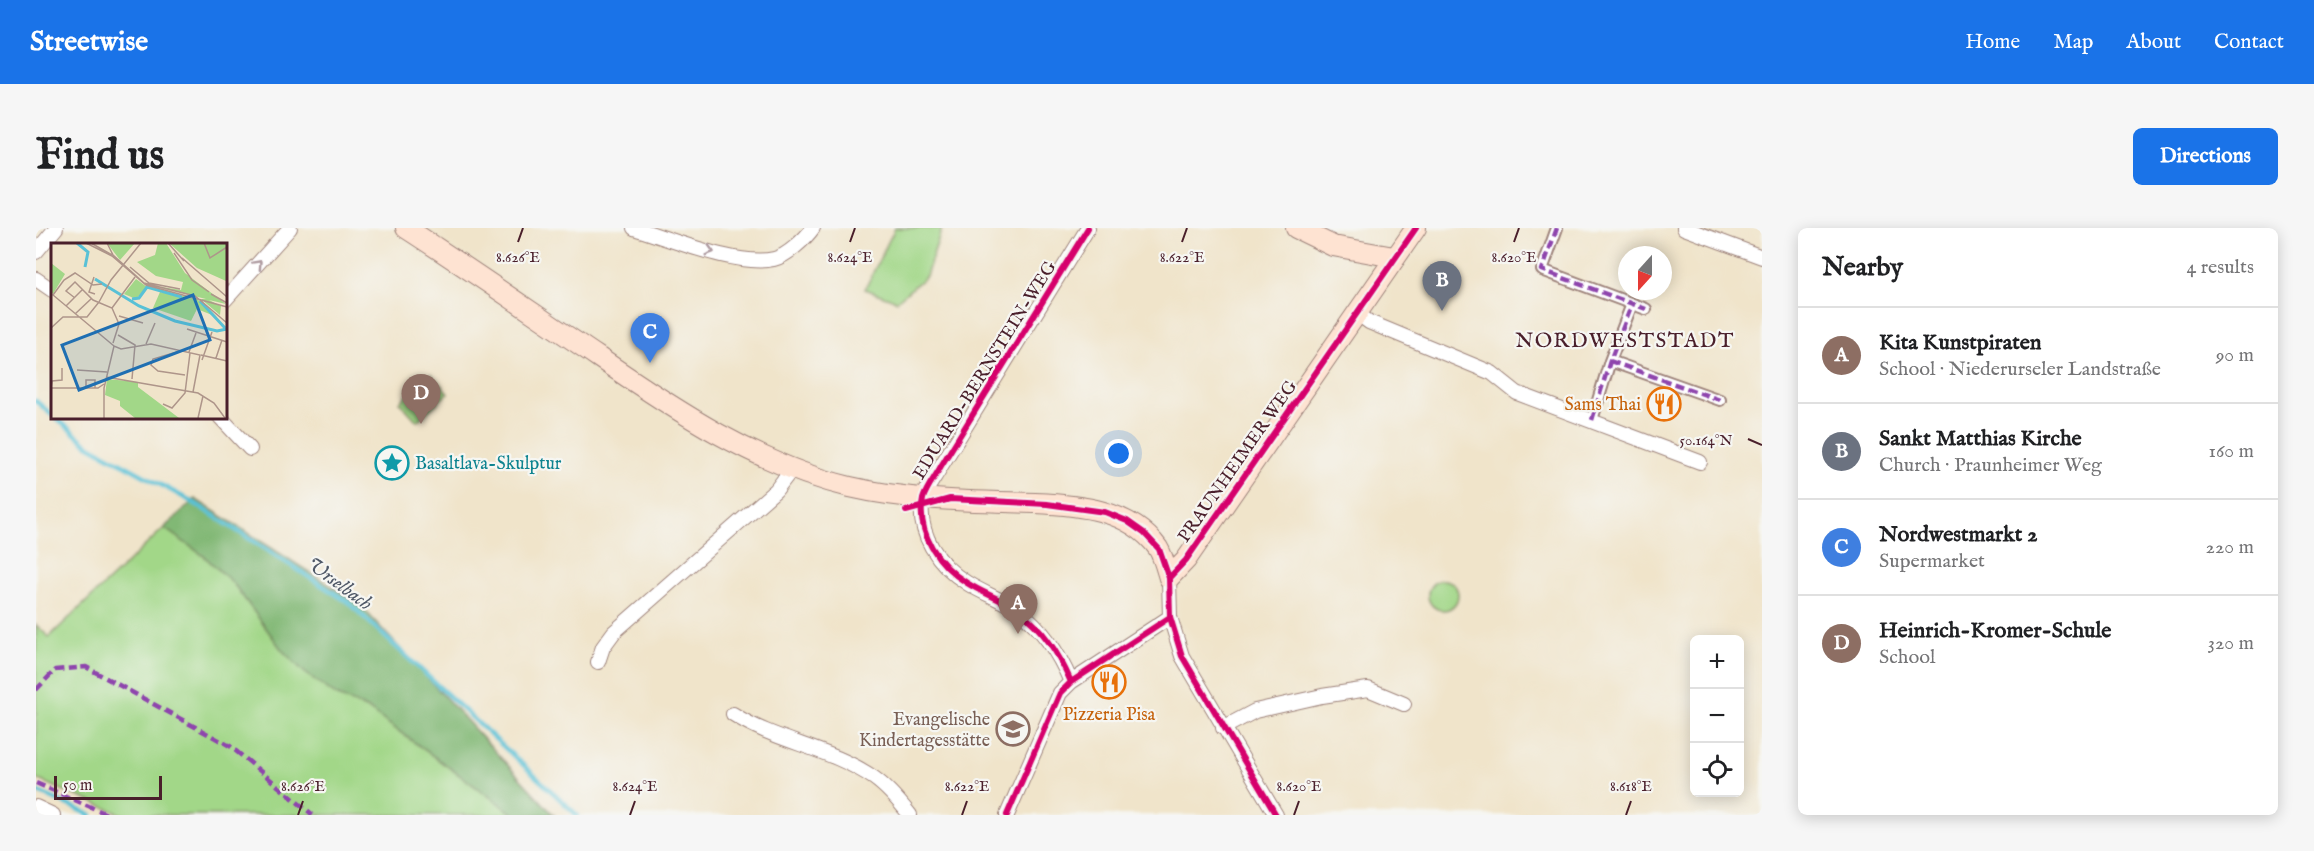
<!DOCTYPE html>
<meta charset="utf-8">
<style>
body{margin:0;font-family:"IM FELL English",serif;background:#f6f6f6;color:#202124}
.controls{position:absolute;right:18px;bottom:18px;display:grid;overflow:hidden;border-radius:9px;box-shadow:0 3px 15px #0003}
.controls button{width:54px;height:54px;display:grid;place-items:center;padding:0;border:0;border-bottom:2px solid #e0e0e0;background:#fff;color:#202124;font:30px sans-serif}
.compass{position:absolute;left:1582px;top:18px;width:54px;height:54px;border-radius:50%;background:#fff;box-shadow:0 3px 15px #0003;rotate:201deg}
.scale{position:absolute;left:18px;bottom:15px;width:108px;box-sizing:border-box;padding-left:6px;border:3px solid #4a1f2b;border-top:0;font-size:16px;line-height:21px;white-space:nowrap;color:#4a1f2b;-webkit-text-stroke:4px #f6f6f2;paint-order:stroke}
.you{position:absolute;left:1083px;top:226px;width:21px;height:21px;margin:-15px;border:4px solid #fff;border-radius:50%;background:#1a73e8;box-shadow:0 0 0 9px #1a73e833}
.badge{display:grid;place-items:center;width:39px;height:39px;border-radius:50%;background:#1a73e8;color:#fff;font-size:20px;font-weight:700}
.pin{position:absolute;translate:-50% -50px;filter:drop-shadow(0 2px 3px #0008)}
.pin::after{content:'';position:absolute;top:32px;width:21px;height:18px;background:inherit;clip-path:polygon(0 0,100% 0,50% 100%)}
.list{margin:0;padding:0;list-style:none}
h2{display:flex;justify-content:space-between;align-items:center;height:78px;margin:0;padding:0 24px;font-size:26px}
h2 small{font-size:20px;font-weight:400;color:#757577}
.list li{display:grid;grid-template-columns:39px 1fr auto;gap:18px;align-items:center;box-sizing:border-box;height:96px;padding:0 24px;border-top:2px solid #e0e0e0}
.list b{display:block;font-size:22px;white-space:nowrap}
.list p{margin:0;font-size:20px;white-space:nowrap;color:#757577}
.list em{font-size:20px;font-style:normal;color:#757577}
.icon{flex:none;width:33px;height:33px;fill:none;stroke:currentColor;stroke-width:2;stroke-linecap:round;stroke-linejoin:round}
.map{position:relative;flex:none;width:1726px;height:587px;overflow:hidden;border-radius:9px}
header{display:flex;align-items:center;gap:36px;box-sizing:border-box;height:84px;padding:0 30px;background:#1a73e8;color:#fff}
header strong{font-size:28px}
nav{display:flex;gap:33px;margin-inline-start:auto;font-size:21px}
.intro{display:flex;align-items:center;justify-content:space-between;box-sizing:border-box;height:144px;padding:0 36px}
h1{margin:0;font-size:42px}
.button{padding:15px 27px;border-radius:9px;background:#1a73e8;color:#fff;font-size:21px;font-weight:700}
main{display:flex;gap:36px;padding:0 36px}
aside{flex:1;background:#fff;border-radius:9px;box-shadow:0 3px 15px #0003}
.map>svg:first-child{display:block}
.green{fill:#a2d788;stroke:#767b5a;stroke-width:1.5}
.forest{fill:#81b874;stroke:#666c50;stroke-width:1.5}
.lines{fill:none;stroke-linecap:round;stroke-linejoin:round}
.stream{stroke:#59c1d6;stroke-width:4.5}
.pedestrian-casing{stroke:#9d827a;stroke-width:14}
.minor-casing{stroke:#9d827a;stroke-width:16}
.secondary-casing{stroke:#9d827a;stroke-width:22}
.pedestrian{stroke:#fff;stroke-width:10}
.minor{stroke:#fff;stroke-width:14}
.secondary{stroke:#fee3d2;stroke-width:20}
.quiet{stroke:#8e44ad;stroke-width:4.5;stroke-dasharray:9 4.5;stroke-linecap:butt}
.cycleway-casing{stroke:#f6f6f2;stroke-width:10}
.cycleway{stroke:#d6006c;stroke-width:6}
.oneway{stroke:#ae9aa0}
.ticks{fill:none;stroke:#4a1f2b;stroke-width:2}
.labels{text-anchor:middle;stroke-width:4.5;stroke-linejoin:round;paint-order:stroke}
.street-label{font-size:18px;fill:#4a1f2b;stroke:#f6f6f2}
.food-label{font-size:18px;fill:#c56008;stroke:#f6f6f2;text-anchor:end}
.culture-label{font-size:18px;fill:#0d838f;stroke:#f6f6f2;text-anchor:start}
.education-label{font-size:18px;fill:#785e54;stroke:#f6f6f2;text-anchor:end}
.water-label{font-size:20px;font-style:italic;fill:#4f5867;stroke:#f6f6f2}
.quarter-label{font-size:21px;letter-spacing:1.5px;fill:#4a1f2b;stroke:#f6f6f2}
.inset-river{fill:none;stroke:#59c1d6;stroke-width:3}
.inset-road{fill:none;stroke:#ae958a;stroke-width:1.5}
.view{fill:#1f6fb2;fill-opacity:0.15;stroke:#1f6fb2;stroke-width:3}
.inset-edge{fill:none;stroke:#4a1f2b;stroke-width:3}
.ticks-label{font-size:15px;text-anchor:middle;fill:#4a1f2b;stroke:#f6f6f2;stroke-width:4.5;stroke-linejoin:round;paint-order:stroke}
</style>
<header>
<strong>Streetwise</strong>
<nav><a>Home</a><a>Map</a><a>About</a><a>Contact</a></nav>
</header>
<div class="intro"><h1>Find us</h1><a class="button">Directions</a></div>
<main>
<div class="map">
<svg width="1726" height="587" viewBox="0 0 1726 587">
<rect width="100%" height="100%" fill="#f6f6f2"/>
<filter id="ink" filterUnits="userSpaceOnUse"><feTurbulence type="fractalNoise" baseFrequency=".0167" numOctaves="2"/><feDisplacementMap in="SourceGraphic" scale="12" xChannelSelector="R" yChannelSelector="G"/><feConvolveMatrix kernelMatrix="1 2 1 2 8 2 1 2 1" color-interpolation-filters="sRGB"/></filter>
<filter id="wash" filterUnits="userSpaceOnUse"><feTurbulence type="fractalNoise" baseFrequency=".008" numOctaves="4" result="noise"/><feDisplacementMap in="SourceGraphic" scale="24" xChannelSelector="R" yChannelSelector="G"/><feGaussianBlur stdDeviation="1.35" result="paint"/><feColorMatrix in="noise" values="0 0 0 0 0 0 0 0 0 0 0 0 0 0 0 0 0 1.4 0 .05"/><feComposite in="paint" operator="in"/></filter>
<g filter="url(#wash)">
<rect width="100%" height="100%" fill="#f0e4ca"/>
<path class="green" d="M859 0H906L890 48 861 73 829 61Z
M395 146 412 165 381 193 364 174Z
M128 300 168 328 197 355 220 386 300 467 332 481 479 587H87L0 551V397L13 409Z
M1392 367a15 15 0 1 1 30 0a15 15 0 1 1-30 0Z"/>
<path class="forest" d="M159 271 323 376 518 587H479L332 481 300 467 268 444 246 422 197 355 168 328 128 300Z"/>
<g class="lines">
<path class="stream" d="M0 173 16 187
M19 189 52 217 158 275 312 374 541 587
M0 563 55 587"/>
</g>
</g>
<g filter="url(#ink)">
<g class="lines">
<defs>
<path id="pedestrian" d="M1521 0 1506 42 1610 81
M1574 133 1684 172
M1556 192 1574 133 1596 76"/>
<path id="minor" d="M598 0C635 11 702 39 738 31 751 28 769 11 777 0
M1648 0 1726 29
M0 24 20 0
M0 51 16 62
M189 72 254 0
M1321 85 1333 94 1456 145 1481 165 1664 234
M184 189 214 221
M1133 350 1134 389 1146 428 1240 587
M562 434 567 419 578 404 740 262 756 241
M1035 454C1024 428 1007 401 984 384 968 372 948 366 931 355 903 338 880 305 887 271 890 260 900 248 905 238L1052 0
M697 486C740 514 795 520 838 550 852 560 863 573 874 587
M1187 500 1219 483 1286 468 1332 461 1368 476
M0 579 17 587
M971 587 1024 465 1035 454 1134 389"/>
<path id="secondary" d="M370 0C435 42 498 86 562 129 639 182 721 237 814 259 874 273 938 273 999 275 1042 277 1094 281 1122 320 1127 328 1130 340 1133 350L1150 332 1380 0
M1260 0 1297 18 1358 29"/>
</defs>
<use href="#pedestrian" class="pedestrian-casing"/>
<use href="#minor" class="minor-casing"/>
<use href="#secondary" class="secondary-casing"/>
<use href="#pedestrian" class="pedestrian"/>
<use href="#minor" class="minor"/>
<use href="#secondary" class="secondary"/>
<path class="quiet" d="M1521 0 1506 42 1610 81
M1574 133 1684 172
M1556 192 1574 133 1596 76
M0 462 19 442 50 439 194 518 277 587
M0 555 73 587"/>
<defs>
<path id="cycleway" d="M870 283 914 271 1011 276 1069 284 1091 293 1108 305 1123 321 1133 350 1134 389 1146 428 1240 587
M1133 350 1150 332 1380 0
M1035 454C1024 428 1007 401 984 384 968 372 948 366 931 355 903 338 880 305 887 271 890 260 900 248 905 238L1052 0
M971 587 1024 465 1035 454 1134 389"/>
</defs>
<use href="#cycleway" class="cycleway-casing"/>
<use href="#cycleway" class="cycleway"/>
</g>
<defs><path id="oneway-chevron" d="M-2-3.5L2.5 0L-2 3.5" fill="none" stroke-width="1.6" stroke-linecap="round" stroke-linejoin="round" transform="scale(1.5)"/></defs>
<g class="oneway">
<use href="#oneway-chevron" transform="translate(674 23) rotate(16)"/>
<use href="#oneway-chevron" transform="translate(222 36) rotate(-47)"/>
</g>
</g>
<path class="ticks" d="M482 14 487 0M814 14 819 0M1146 14 1151 0M1478 14 1483 0M1712 211 1726 217M262 587 267 573M594 587 599 573M926 587 931 573M1258 587 1263 573M1590 587 1595 573"/>
<defs>
<symbol id="restaurant-ring" viewBox="-11 -11 22 22"><circle r="9.5" fill="#f6f6f2" stroke="#e8710a" stroke-width="1.5"/><path d="M-5-6h1v4h1v-4h1v4h1v-4h1v5L-1.5 .5V6h-2V.5L-5-1ZM5-6V6H3V1.5H1.5Q1.5-4 5-6Z" fill="#e8710a"/></symbol>
<symbol id="sight-ring" viewBox="-11 -11 22 22"><circle r="9.5" fill="#f6f6f2" stroke="#0f9aa8" stroke-width="1.5"/><path d="M0-6L1.8-2.2L6-1.7L2.9 1.2L3.7 5.4L0 3.3L-3.7 5.4L-2.9 1.2L-6-1.7L-1.8-2.2Z" fill="#0f9aa8"/></symbol>
<symbol id="school-ring" viewBox="-11 -11 22 22"><circle r="9.5" fill="#f6f6f2" stroke="#8d6e63" stroke-width="1.5"/><path d="M0-5L7-2L0 1L-7-2ZM-4 1L0 2.5L4 1V4Q0 6-4 4Z" fill="#8d6e63"/></symbol>
</defs>
<g fill-rule="evenodd">
<use href="#restaurant-ring" x="1609" y="157" width="38" height="38"/>
<use href="#sight-ring" x="337" y="216" width="38" height="38"/>
<use href="#restaurant-ring" x="1054" y="435" width="38" height="38"/>
<use href="#school-ring" x="958" y="482" width="38" height="38"/>
</g>
<g class="labels">
<g class="street-label">
<text transform="translate(948 142) rotate(-58)" y="6">EDUARD-BERNSTEIN-WEG</text>
<text transform="translate(1201 233) rotate(-55)" y="6">PRAUNHEIMER WEG</text>
</g>
<g class="food-label">
<text x="1605" y="182">Sams Thai</text>
<text x="1073" y="492" text-anchor="middle">Pizzeria Pisa</text>
</g>
<g class="culture-label">
<text x="379" y="241">Basaltlava-Skulptur</text>
</g>
<g class="education-label">
<text x="954" y="497">Evangelische<tspan x="954" dy="21">Kindertagesstätte</tspan></text>
</g>
<g class="water-label">
<text transform="translate(304 355) rotate(36)" y="7">Urselbach</text>
</g>
<g class="quarter-label">
<text x="1589" y="119">NORDWESTSTADT</text>
</g>
</g>
<g transform="translate(15 15)">
<rect width="176" height="176" fill="#f0e4ca"/>
<path d="M56 0H84L69 17ZM107 0H115L134 30 175 61 158 57 170 63 169 72 150 56H155L103 43 130 47 132 39 105 33 86 19 104 12ZM118 0H175V38L146 25ZM0 20 14 31 2 51 0 49ZM85 36 96 44 85 56 73 51ZM109 49 145 55 166 74 146 66 140 78 102 65ZM56 136 87 139V144L128 175H84L69 163V158L54 152Z" fill="#a2d788"/>
<path class="inset-river" d="M26 0 37 9 34 24M44 36 88 63 124 78 166 88 176 86M81 56 88 55 96 44 131 54M149 58 174 85"/>
<path class="inset-road" d="M35 0 61 13 95 42 176 64M40 0 61 12M56 0 62 12 93 40 144 53 176 80M117 0 133 18M153 0 159 15 176 4M123 10 141 37 158 49M131 15 176 54M79 24 98 40 129 46M43 34 38 49 44 51M51 41 42 42 24 30 13 37 2 52 63 103M160 51 176 60M24 55 15 48 24 39 42 57 61 65 68 81 62 100M48 59 60 37 90 0M15 63 31 47M61 65 84 34M24 71 41 55M68 73 92 80M0 85 12 74H36L48 59M136 86 176 99M67 92 84 102 81 136M95 101 104 80M129 108 102 116 100 122 107 128 134 132M138 109 145 90M150 112 176 118M165 115 171 97M151 117 161 89M26 127 56 129M55 134 147 150 163 160 174 175M35 144V137H44V145M0 145H47L53 141M0 145 1 138 11 137V125M112 161 121 165 134 150 139 110M53 175V145L63 103 70 106 100 101 149 112 142 149M147 175 152 153"/>
<path class="view" d="M142 52 159 97 28 147 11 102Z"/>
<rect width="176" height="176" class="inset-edge"/>
</g>
<g class="ticks-label">
<text x="482" y="34">8.626°E</text>
<text x="814" y="34">8.624°E</text>
<text x="1146" y="34">8.622°E</text>
<text x="1478" y="34">8.620°E</text>
<text x="1670" y="217">50.164°N</text>
<text x="267" y="563">8.626°E</text>
<text x="599" y="563">8.624°E</text>
<text x="931" y="563">8.622°E</text>
<text x="1263" y="563">8.620°E</text>
<text x="1595" y="563">8.618°E</text>
</g>
</svg>
<div class="controls">
<button>+</button>
<button>−</button>
<button><svg class="icon" aria-label="locate" viewBox="0 0 24 24"><circle cx="12" cy="12" r="6"/><path d="M12 2v4M12 18v4M2 12h4M18 12h4"/></svg></button>
</div>
<svg class="compass" viewBox="-18 -18 36 36"><path d="M0-13l5 13h-10z" fill="#e53935"/><path d="M0 13l5-13h-10z" fill="#757577"/></svg>
<div class="scale">50 m</div>
<div class="you"></div>
<div class="pin badge" style="left:982px;top:406px;background:#8d6e63">A</div>
<div class="pin badge" style="left:1406px;top:83px;background:#6b7280">B</div>
<div class="pin badge" style="left:614px;top:135px;background:#3f7fe0">C</div>
<div class="pin badge" style="left:385px;top:196px;background:#8d6e63">D</div>
</div>
<aside>
<h2>Nearby<small>4 results</small></h2>
<ul class="list">
<li><span class="badge" style="background:#8d6e63">A</span><div><b>Kita Kunstpiraten</b><p>School · Niederurseler Landstraße</p></div><em>90 m</em></li>
<li><span class="badge" style="background:#6b7280">B</span><div><b>Sankt Matthias Kirche</b><p>Church · Praunheimer Weg</p></div><em>160 m</em></li>
<li><span class="badge" style="background:#3f7fe0">C</span><div><b>Nordwestmarkt 2</b><p>Supermarket</p></div><em>220 m</em></li>
<li><span class="badge" style="background:#8d6e63">D</span><div><b>Heinrich-Kromer-Schule</b><p>School</p></div><em>320 m</em></li>
</ul>
</aside>
</main>
